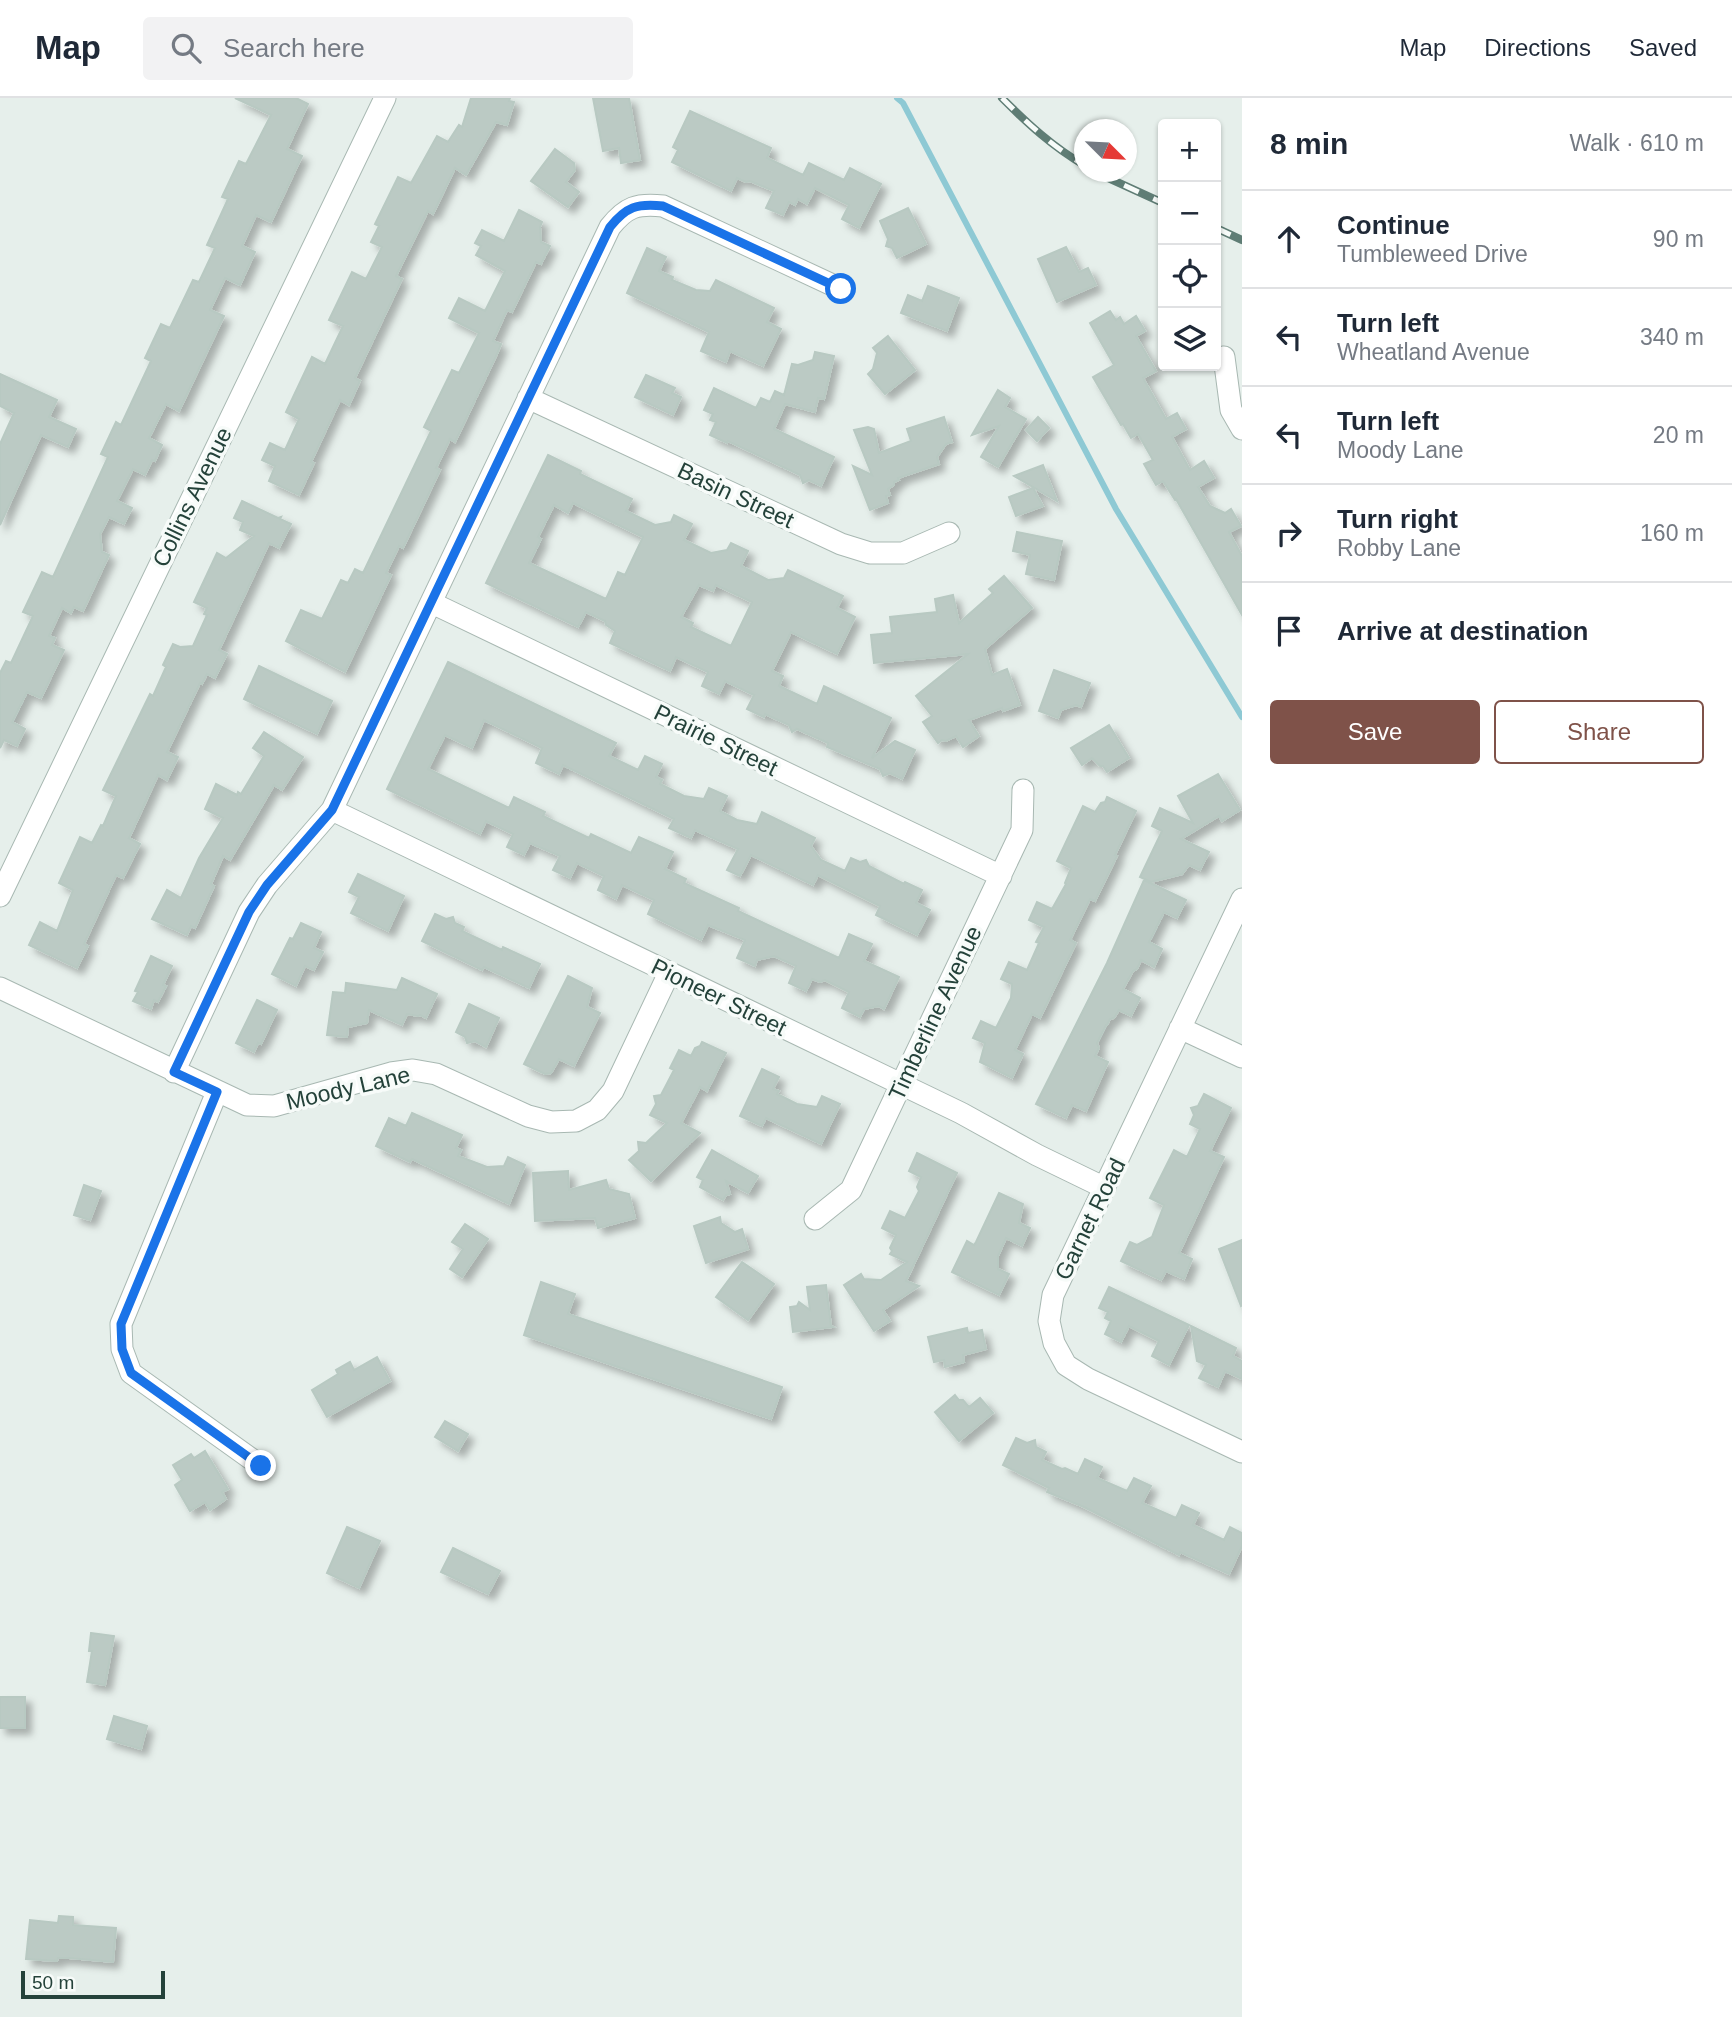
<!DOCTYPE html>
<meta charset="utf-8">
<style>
body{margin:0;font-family:Helvetica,sans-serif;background:#f2f2f3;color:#1f2937}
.controls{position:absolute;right:21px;top:21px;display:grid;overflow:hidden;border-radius:7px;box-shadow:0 2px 5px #0004}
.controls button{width:63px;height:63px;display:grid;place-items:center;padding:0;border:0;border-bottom:2px solid #e0e1e3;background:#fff;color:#1f2937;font:35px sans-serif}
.compass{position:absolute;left:1074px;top:21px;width:63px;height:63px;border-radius:50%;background:#fff;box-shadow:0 2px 5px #0004;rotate:114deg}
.scale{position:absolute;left:21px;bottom:18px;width:144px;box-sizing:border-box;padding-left:7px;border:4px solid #24423a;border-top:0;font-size:19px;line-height:24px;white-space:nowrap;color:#24423a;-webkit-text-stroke:5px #f7fbf9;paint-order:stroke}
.stop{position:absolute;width:21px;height:21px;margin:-16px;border:5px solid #1a73e8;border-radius:50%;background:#fff}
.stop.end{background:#1a73e8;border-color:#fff;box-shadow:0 2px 7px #0008}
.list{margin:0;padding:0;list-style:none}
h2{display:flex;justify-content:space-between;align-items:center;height:91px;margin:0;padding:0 28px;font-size:30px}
h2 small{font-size:23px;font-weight:400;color:#747a83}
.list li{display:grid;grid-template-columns:46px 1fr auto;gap:21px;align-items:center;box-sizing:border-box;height:98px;padding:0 28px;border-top:2px solid #e0e1e3}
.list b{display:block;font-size:26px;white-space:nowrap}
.list p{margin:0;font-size:23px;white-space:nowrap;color:#747a83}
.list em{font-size:23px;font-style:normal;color:#747a83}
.actions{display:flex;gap:14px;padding:21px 28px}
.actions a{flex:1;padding:16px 0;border:2px solid #7f5249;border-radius:7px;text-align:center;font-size:24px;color:#7f5249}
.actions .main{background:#7f5249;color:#fff}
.icon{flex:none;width:38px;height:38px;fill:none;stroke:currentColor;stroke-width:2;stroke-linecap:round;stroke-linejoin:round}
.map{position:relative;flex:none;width:1242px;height:1919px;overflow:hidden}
header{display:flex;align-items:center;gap:42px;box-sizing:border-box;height:98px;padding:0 35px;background:#fff;border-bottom:2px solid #e0e1e3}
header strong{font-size:33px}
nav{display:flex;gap:38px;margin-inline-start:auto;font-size:24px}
.search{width:490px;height:63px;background:#f2f2f3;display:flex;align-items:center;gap:18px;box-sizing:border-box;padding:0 24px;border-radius:7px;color:#747a83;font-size:26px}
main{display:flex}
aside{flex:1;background:#fff}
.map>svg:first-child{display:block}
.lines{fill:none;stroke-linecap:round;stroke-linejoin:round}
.stream{stroke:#8ec9d4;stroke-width:6}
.building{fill:#bbcac4;stroke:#b8c9c2;stroke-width:2;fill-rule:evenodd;filter:url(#shadow)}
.minor-casing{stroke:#a8b8b2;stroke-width:23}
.minor{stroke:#fff;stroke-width:21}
.rail-casing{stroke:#5f7d75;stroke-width:8}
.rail{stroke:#f7fbf9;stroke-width:5;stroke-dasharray:16;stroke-linecap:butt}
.route{stroke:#1a73e8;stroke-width:9}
.labels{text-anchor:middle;stroke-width:7;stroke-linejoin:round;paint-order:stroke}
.street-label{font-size:23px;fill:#24423a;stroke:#f7fbf9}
</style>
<header>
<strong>Map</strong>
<div class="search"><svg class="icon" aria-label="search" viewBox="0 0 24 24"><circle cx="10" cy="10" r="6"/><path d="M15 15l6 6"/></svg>Search here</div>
<nav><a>Map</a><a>Directions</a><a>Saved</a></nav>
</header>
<main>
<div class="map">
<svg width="1242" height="1919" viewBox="0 0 1242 1919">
<defs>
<filter id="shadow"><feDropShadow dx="6" dy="6" stdDeviation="3.5" flood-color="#0004"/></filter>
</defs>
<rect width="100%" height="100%" fill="#e6efeb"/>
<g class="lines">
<path class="stream" d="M897 0 903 5 1116 411 1242 619"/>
</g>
<path class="building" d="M235 0H296L308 6 287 51 302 58 271 124 256 117 242 148 255 154 240 187 225 180 210 212 224 218 179 313 166 306 149 340 162 347 155 363 152 362 145 377 133 371 117 403 132 410 124 426 109 419 100 436 102 454 109 457 83 513 74 509 71 515 62 510 49 538 55 540 52 547 64 552 41 600 27 594 12 624 25 631 17 648 4 642 0 650V575L6 563 11 565 33 518 23 514 42 474 53 479 108 359 101 356 116 324 121 327 151 263 145 260 161 226 170 230 193 182 199 184 215 150 207 147 228 101 222 99 239 63 246 66 271 17Z
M471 0H510L509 3 514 4 507 27 496 24 466 77 455 70 433 116 428 113 396 178 402 181 355 280 360 283 349 307 340 302 311 364 314 365 299 397 269 383 275 368 262 362 270 345 285 352 299 321 286 314 312 259 325 266 343 228 329 222 352 174 366 181 382 149 371 144 379 128 375 126 398 79 411 85 437 38 448 44 459 27 462 29Z
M593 0H629L640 62 621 65 619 50 603 53Z
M690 13 771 50 767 60 803 77 809 65 844 82 850 70 881 86 859 130 842 121 849 107 815 90 807 106 798 101 795 107 789 104 783 117 766 110 774 93 750 83 746 84 737 80 731 93 672 64 678 52 673 49Z
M555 51 574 65 575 72 566 84 579 94 568 109 531 83Z
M908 110 926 146 897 160 892 150 886 148 888 141 880 123Z
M519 112 542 124 540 129 541 144 550 148 541 166 536 164 512 214 507 212 493 243 501 246 497 256 455 344 450 341 436 370 440 372 403 450 399 448 386 475 391 477 345 574 286 543 301 512 322 521 341 482 348 485 355 471 363 475 431 333 424 329 452 272 459 275 479 235 449 220 459 200 485 213 505 173 476 157 481 148 475 145 482 132 504 143Z
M1066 149 1079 174 1088 170 1096 187 1057 204 1038 161Z
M647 150 666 159 659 173 673 179 672 182 696 192 710 193 716 182 774 210 767 224 781 231 763 268 730 253 726 264 701 253 709 234 627 195Z
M928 188 959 200 947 233 901 215 908 197 922 203Z
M1110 213 1116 222 1120 219 1124 226 1136 218 1145 233 1136 238 1156 273 1143 280 1166 321 1177 315 1186 331 1172 339 1190 372 1204 363 1214 380 1198 389 1210 408 1225 415 1231 411 1241 428 1229 434 1242 458V517L1176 401 1175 402 1163 383 1156 387 1144 366 1153 362 1138 336 1131 340 1123 326 1121 327 1093 279 1114 267 1090 225Z
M888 238 915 272 885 296 868 276 873 271 877 255 873 250Z
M815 254 834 258 824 301 818 300 815 314 785 306 774 331 834 359 821 388 809 382 803 385 800 377 728 343 727 345 710 337 716 324 710 322 713 316 704 312 714 290 756 310 761 300 770 304 775 293 784 297 792 266 798 267 813 262Z
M0 276 57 302 49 319 76 331 68 349 41 337 0 427V346L14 315 0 308Z
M646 277 675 290 672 295 681 299 673 317 635 299Z
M998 292 1010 300 1005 309 1026 321 998 369 981 359 999 328 972 337Z
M944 319 952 344 946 346 937 359 939 366 898 380 899 382 894 384V387L888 391 890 397 886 398 888 405 870 412 853 368 872 377 854 332 868 329 874 331 879 355 911 343 907 331Z
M1038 319 1049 330 1037 343 1026 332Z
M548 357 581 373 580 376 632 401 626 413 655 427 671 424 674 417 692 426 684 442 711 455 727 452 731 445 748 453 741 468 768 482 784 480 788 472 843 498 837 510 855 519 837 556 791 534 772 573 783 578 779 588 817 606 824 588 891 620 872 660 895 643 915 652 902 681 890 675 883 678 880 671 827 649 828 645 797 631 792 634 789 627 765 616 764 619 747 611 754 597 725 583 719 596 702 588 708 574 676 559 670 573 610 545 615 533 606 527 605 523 586 514 578 529 486 485ZM573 405 643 439 625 477 618 474 606 501 529 465 541 441 538 439 554 407 568 415ZM699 487 713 493 716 487 752 504 731 548 691 529 693 525 681 519Z
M1043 367 1057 403 1014 378Z
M1033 390 1043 408 1016 418 1009 399Z
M242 403 278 420 281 419 280 421 291 426 279 450 269 445 219 552 227 556 215 580 207 576 202 586 200 585 167 654 178 659 167 682 158 677 129 740 140 746 123 780 116 777 84 846 88 848 77 870 29 847 40 824 57 833 73 792 59 785 80 739 92 745 101 727 103 728 116 698 103 692 150 596 153 598 166 569 163 567 173 546 180 549 193 548 207 517 204 516 207 510 194 504 217 455 226 460 254 438 240 432 243 424 234 420Z
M1017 434 1062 443 1054 482 1026 476 1030 457 1013 453Z
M1004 478 1032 510 985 551 992 577 1007 571 1020 607 1003 613 1002 610 969 622 979 638 963 649 956 638 946 643 942 642 938 645 923 624 932 618 916 598 968 556 874 565 871 537 892 535 890 519 937 514 935 501 953 497 959 525 993 495 989 491Z
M448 564 616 645 609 658 638 672 645 658 662 666 656 679 662 682 660 686 684 698 704 701 709 690 727 698 720 713 737 722 757 726 762 714 815 740 811 748 821 762 845 773 851 760 860 764 866 762 869 768 904 786 905 784 922 792 916 805 930 812 917 837 876 817 880 808 818 777 813 787 751 757 740 778 727 772 738 751 695 732 691 740 669 730 674 721 610 690 563 667 559 676 536 665 542 650 484 622 472 650 445 637 428 671 509 710 514 699 545 714 543 718 589 740 591 736 631 755 639 739 673 754 665 771 686 781 684 785 739 810 738 813 839 860 849 836 872 846 864 863 899 879 884 911 879 908 864 911 860 919 842 910 849 894 825 882 820 884 812 881 806 893 789 885 796 868 774 858 757 862 755 868 737 860 745 842 708 827 701 842 648 816 654 802 622 787 616 801 598 792 604 778 577 765 570 780 553 772 560 758 530 745 524 757 507 749 513 736 486 723 480 736 387 691Z
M259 568 332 603 317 636 244 601Z
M1054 572 1090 585 1081 609 1076 607 1061 612 1058 620 1039 613Z
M1109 627 1129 660 1107 674 1103 668H1100L1092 660 1082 667 1071 650Z
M264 634 303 659 282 692 274 687 230 762 223 758 211 786 214 788 195 830 191 828 187 837 152 821 167 792 181 800 199 760 223 720 205 711 216 686 237 697 238 694 241 696 264 658 253 650Z
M1218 676 1240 712 1222 723 1219 718 1181 741 1209 754 1200 772 1189 767 1182 776 1151 784 1140 779 1162 733 1152 728 1160 710 1193 725 1178 698Z
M1107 699 1136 713 1115 757 1117 758 1095 803 1090 801 1070 842 1076 845 1040 920 1032 916 1015 952 1023 956 1012 980 980 964 985 945 973 940 981 923 996 930 1011 900 1012 886 1001 881 1009 864 1027 872 1039 845 1036 844 1044 829 1029 822 1037 804 1052 811 1066 786 1065 785 1071 770 1057 763 1083 708 1095 714 1101 705 1105 704Z
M358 776 404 798 388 833 351 815 359 799 349 794Z
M1144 782 1186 802 1177 820 1164 814 1149 844 1162 851 1154 869 1141 862 1137 871 1133 873 1123 891 1140 900 1131 918 1119 912 1114 920 1110 921 1107 927H1106L1097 945 1099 950 1095 958 1108 964 1086 1013 1072 1007 1066 1020 1036 1006 1107 865Z
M435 816 446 821 453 819 455 825 464 829 462 833 502 852 503 849 540 866 529 890 484 869 482 872 422 843Z
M301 825 321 834 314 850 323 854 314 872 305 868 296 888 272 876 290 840 293 841Z
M151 858 172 868 163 887 166 888 158 904 154 902 151 911 133 903 138 894 135 893Z
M568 878 592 890 587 909 600 915 574 968 559 961 551 975 545 976 524 966Z
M402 880 437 896 426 920 420 917 418 918 407 916 402 927 369 912 367 925 348 929 347 939 327 937 333 894 345 895 346 885 397 892Z
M257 902 277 912 261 946 258 945 254 954 236 945Z
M469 906 499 920 486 949 475 943 467 945 465 939 456 934Z
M702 944 726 955 707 993 700 989 681 1025 700 1035 651 1083 629 1062 639 1053 638 1044 646 1045 667 1025 650 1017 656 1006 654 998 661 997 674 972 670 970 679 952 691 958 695 950 700 948Z
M762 971 779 979 773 991 779 993 777 996 797 1006 817 1009 822 998 840 1006 821 1046 766 1020 762 1028 740 1018Z
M1204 996 1231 1010 1210 1053 1224 1059 1179 1155 1192 1161 1184 1181 1166 1173 1161 1182 1121 1163 1130 1144 1137 1147 1152 1139 1164 1107 1150 1100 1174 1052 1187 1059 1200 1031 1190 1026 1194 1017 1191 1010 1198 1008Z
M412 1015 462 1037 456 1050 461 1052 458 1058 487 1069 504 1068 508 1059 525 1067 509 1106 412 1061 410 1064 376 1048 389 1020 406 1028Z
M712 1052 758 1078 748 1095 726 1083 730 1096 726 1097 723 1102 700 1089 703 1082 697 1079Z
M917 1055 957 1075 906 1183 919 1188 883 1212 890 1223 874 1233 844 1187 861 1176 864 1181 881 1182 907 1164 890 1156 892 1153 890 1150 896 1137 882 1130 890 1113 905 1120 919 1093 917 1089 921 1079 909 1073Z
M568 1073 569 1092 606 1082 609 1091 629 1096 635 1120 598 1130 595 1120 535 1123 533 1075Z
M84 1087 101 1093 90 1122 74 1117Z
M999 1095 1023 1106 1019 1125 1030 1130 1022 1148 1006 1140 998 1158V1171L1009 1176 999 1197 952 1174 967 1143 974 1147 976 1144Z
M720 1119 721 1125 735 1134 742 1131 748 1151 706 1165 694 1128Z
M465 1126 488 1141 462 1179 450 1171 463 1151 452 1144Z
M1242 1142V1207L1241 1208 1219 1151Z
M742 1164 774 1186 748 1222 716 1199Z
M541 1184 575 1196 568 1216 782 1289 771 1321 524 1237Z
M826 1187 831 1228 833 1229 793 1234 790 1209 797 1208 799 1204 810 1212 807 1189Z
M1109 1189 1189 1227 1169 1267 1152 1258 1159 1243 1129 1228 1121 1244 1105 1236 1111 1223 1105 1220 1108 1214 1099 1210Z
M1191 1228 1236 1250 1233 1258 1242 1263V1281L1225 1273 1218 1289 1199 1280 1206 1267 1197 1263Z
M967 1230 968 1235 982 1232 986 1251 963 1257 964 1264 945 1269 944 1262 934 1264 928 1239Z
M377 1259 390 1283 327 1319 312 1292 338 1276 336 1272 350 1264 354 1272Z
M955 1297 959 1302H963L969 1309 980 1300 993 1315 959 1343 935 1314Z
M445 1323 468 1336 458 1353 435 1339Z
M1016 1340 1027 1345 1035 1342 1036 1349 1046 1354 1042 1362 1062 1371 1065 1370 1078 1376 1085 1361 1102 1369 1097 1380 1127 1393 1134 1380 1151 1388 1142 1405 1176 1420 1182 1407 1199 1415 1193 1427 1224 1442 1230 1429 1242 1435V1448L1229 1476 1180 1454 1179 1457 1084 1409 1047 1394 1049 1390 1003 1367Z
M205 1353 228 1391 222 1394 226 1401 210 1412 205 1404 190 1413 175 1387 182 1382 173 1367 191 1356 194 1360Z
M347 1429 380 1443 359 1490 327 1475Z
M453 1450 500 1473 488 1496 441 1474Z
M91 1535 114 1538 105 1587 87 1584 92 1553H89Z
M0 1599H25V1630H0Z
M114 1618 147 1628 141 1651 107 1641Z
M59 1818 73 1819V1827L116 1830 113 1864 69 1860H58L57 1863 26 1861 30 1822 58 1825Z"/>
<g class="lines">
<defs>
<path id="minor" d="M1224 259 1231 312 1242 331
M528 300 841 446 870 455H903L949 435
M432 505 1001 778
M332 712 961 1015 1037 1057 1105 1090
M0 798 385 0
M1242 801 1053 1197 1049 1223 1054 1245 1066 1267 1088 1281 1242 1354
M0 890 247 1007 274 1008 391 975 413 972 436 976 528 1018 551 1024 576 1023 597 1012 613 993 669 875
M1180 930 1242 959
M174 974 249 814 267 787 332 712 610 129C626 109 637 105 663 108L841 191
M217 994 121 1226 122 1251 131 1275 261 1368
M815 1121 851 1092 1022 732 1023 692"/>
</defs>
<use href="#minor" class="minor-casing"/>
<use href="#minor" class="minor"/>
<defs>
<path id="rail" d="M1002 0C1028 26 1053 49 1084 67
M1095 74 1163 105
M1216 130 1242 142"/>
</defs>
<use href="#rail" class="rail-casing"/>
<use href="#rail" class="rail"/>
</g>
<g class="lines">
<path class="route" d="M261 1368 131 1275 122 1251 121 1226 217 994 174 974 249 814 267 787 332 712 610 129C626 109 637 105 663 108L841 191"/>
</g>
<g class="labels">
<g class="street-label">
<text transform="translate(736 397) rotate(25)" y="8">Basin Street</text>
<text transform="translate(192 399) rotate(-64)" y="8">Collins Avenue</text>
<text transform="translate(716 642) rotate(26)" y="8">Prairie Street</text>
<text transform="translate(719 899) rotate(26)" y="8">Pioneer Street</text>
<text transform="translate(935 915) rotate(-65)" y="8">Timberline Avenue</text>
<text transform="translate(348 990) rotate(-13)" y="8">Moody Lane</text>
<text transform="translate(1090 1121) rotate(-64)" y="8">Garnet Road</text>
</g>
</g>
</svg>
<div class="controls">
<button>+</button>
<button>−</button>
<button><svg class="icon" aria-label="locate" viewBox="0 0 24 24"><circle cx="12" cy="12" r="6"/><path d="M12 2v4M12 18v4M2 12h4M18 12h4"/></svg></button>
<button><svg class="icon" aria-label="layers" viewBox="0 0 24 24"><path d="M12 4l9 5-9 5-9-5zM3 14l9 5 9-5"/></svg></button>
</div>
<svg class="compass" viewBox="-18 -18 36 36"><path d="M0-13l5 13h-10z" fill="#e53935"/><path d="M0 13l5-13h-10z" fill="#747a83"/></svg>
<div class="scale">50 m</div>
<div class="stop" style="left:841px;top:191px"></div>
<div class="stop end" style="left:261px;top:1368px"></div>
</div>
<aside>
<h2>8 min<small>Walk · 610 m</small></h2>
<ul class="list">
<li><svg class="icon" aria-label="ahead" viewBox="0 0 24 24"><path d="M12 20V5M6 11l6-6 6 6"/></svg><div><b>Continue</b><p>Tumbleweed Drive</p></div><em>90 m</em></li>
<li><svg class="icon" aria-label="left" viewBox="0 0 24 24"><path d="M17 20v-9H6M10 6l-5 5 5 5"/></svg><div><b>Turn left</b><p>Wheatland Avenue</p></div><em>340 m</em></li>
<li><svg class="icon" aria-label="left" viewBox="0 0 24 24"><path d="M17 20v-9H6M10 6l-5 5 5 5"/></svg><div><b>Turn left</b><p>Moody Lane</p></div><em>20 m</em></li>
<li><svg class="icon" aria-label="right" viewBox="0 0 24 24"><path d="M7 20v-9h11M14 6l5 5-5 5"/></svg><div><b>Turn right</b><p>Robby Lane</p></div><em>160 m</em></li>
<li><svg class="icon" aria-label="arrive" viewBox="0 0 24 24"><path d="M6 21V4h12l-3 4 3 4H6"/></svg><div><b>Arrive at destination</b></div></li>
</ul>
<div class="actions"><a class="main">Save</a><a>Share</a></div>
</aside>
</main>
